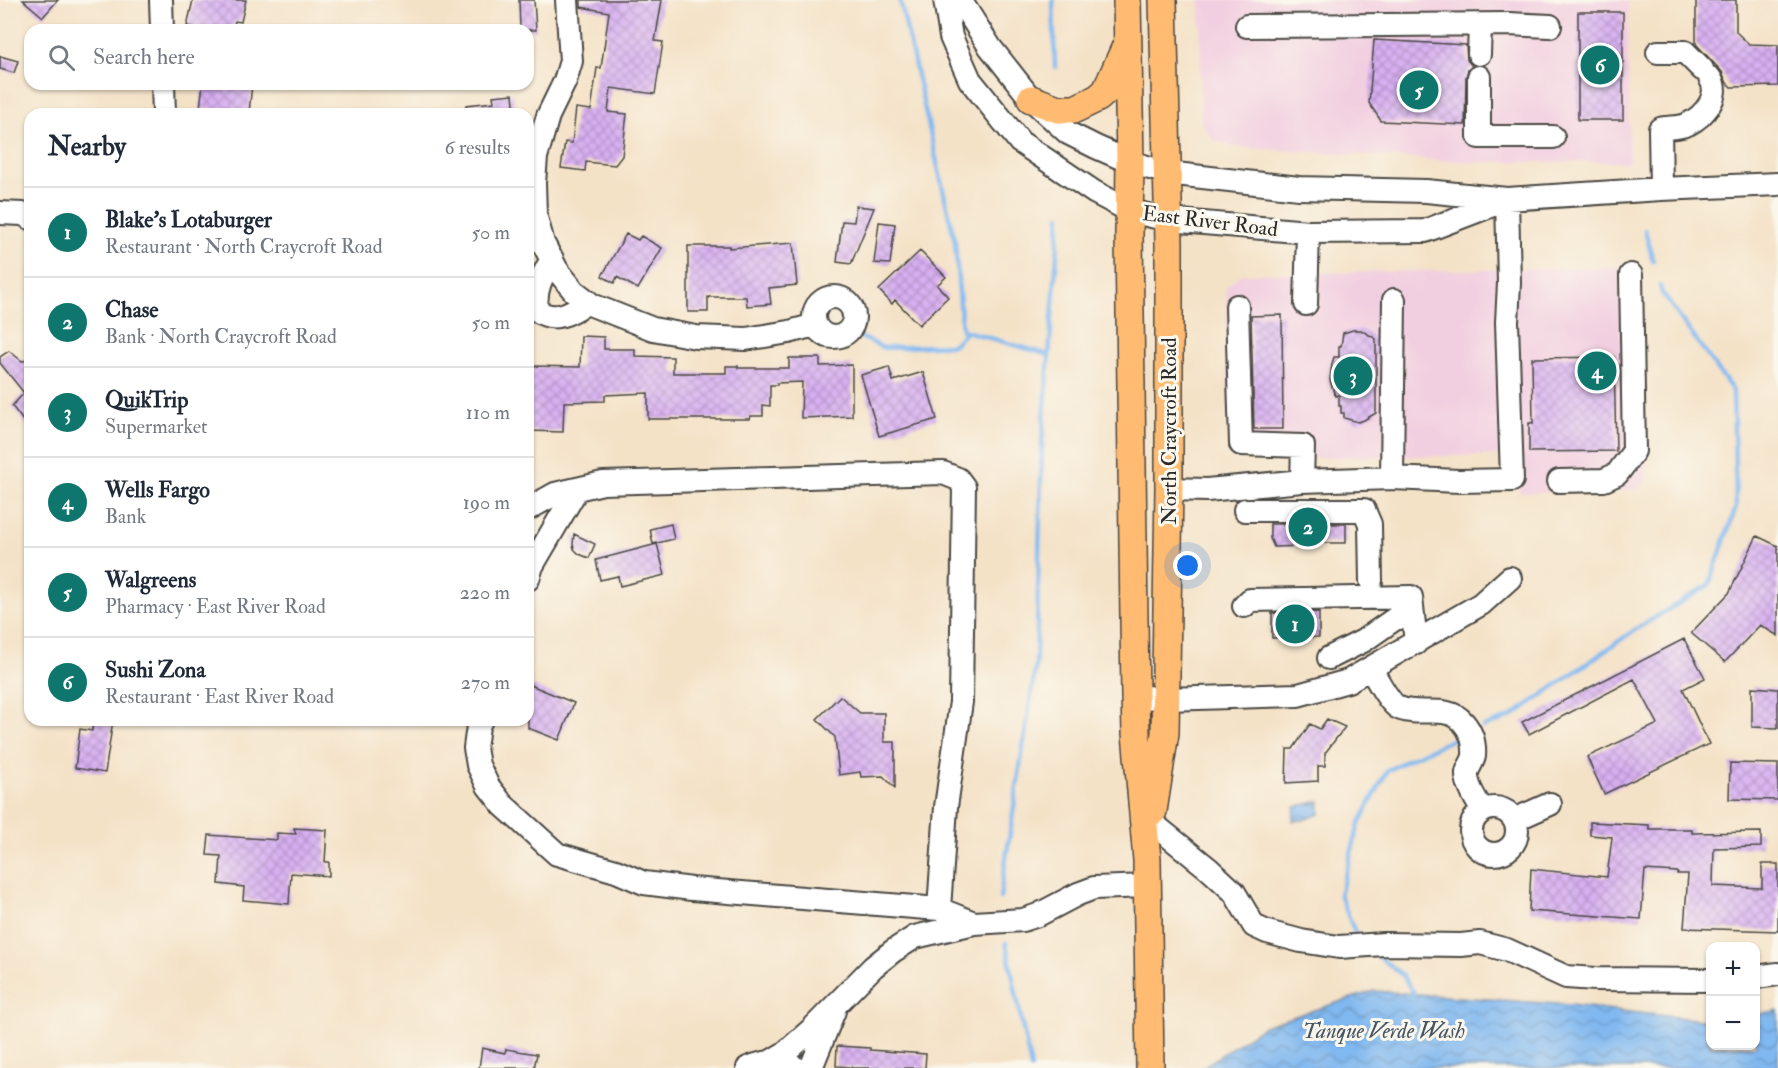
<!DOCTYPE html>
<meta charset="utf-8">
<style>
body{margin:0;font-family:"IM FELL Double Pica",serif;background:#f2f2f3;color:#1f2937}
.controls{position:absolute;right:18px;bottom:18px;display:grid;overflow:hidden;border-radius:12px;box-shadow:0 2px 4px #0004}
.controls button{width:54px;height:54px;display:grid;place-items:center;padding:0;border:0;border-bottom:2px solid #e0e1e3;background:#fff;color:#1f2937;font:30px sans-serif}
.you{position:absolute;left:1188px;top:566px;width:21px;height:21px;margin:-15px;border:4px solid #fff;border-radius:50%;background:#1a73e8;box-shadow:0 0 0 9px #1a73e833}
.badge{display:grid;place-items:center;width:39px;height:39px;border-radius:50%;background:#0f766e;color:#fff;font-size:20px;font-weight:700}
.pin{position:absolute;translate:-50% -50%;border:3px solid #fff;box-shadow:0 2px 6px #0006}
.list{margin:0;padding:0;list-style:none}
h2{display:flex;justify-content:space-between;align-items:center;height:78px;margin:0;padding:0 24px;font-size:26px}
h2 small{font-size:20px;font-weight:400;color:#747a83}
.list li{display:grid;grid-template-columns:39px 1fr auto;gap:18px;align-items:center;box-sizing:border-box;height:90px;padding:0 24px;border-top:2px solid #e0e1e3}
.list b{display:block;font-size:22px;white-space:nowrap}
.list p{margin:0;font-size:20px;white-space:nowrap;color:#747a83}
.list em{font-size:20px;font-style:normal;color:#747a83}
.icon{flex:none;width:33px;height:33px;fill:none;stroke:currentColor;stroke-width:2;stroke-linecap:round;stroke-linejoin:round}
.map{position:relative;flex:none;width:1778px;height:1068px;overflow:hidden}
.search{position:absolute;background:#fff;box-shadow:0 2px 4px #0004;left:24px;top:24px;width:510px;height:66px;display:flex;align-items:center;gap:15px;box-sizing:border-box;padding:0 21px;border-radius:18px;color:#747a83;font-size:22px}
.panel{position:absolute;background:#fff;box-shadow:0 2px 4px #0004;left:24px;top:108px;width:510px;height:618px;border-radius:18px}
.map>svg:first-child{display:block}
.built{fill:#f2cfe0}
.water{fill:url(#water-waves);stroke:#56728e;stroke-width:1.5}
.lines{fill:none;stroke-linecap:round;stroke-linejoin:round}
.stream{stroke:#80b8f0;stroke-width:4.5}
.building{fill:url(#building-cross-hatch)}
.minor-casing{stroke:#494642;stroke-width:26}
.major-casing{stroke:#494642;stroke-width:30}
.minor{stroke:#fff;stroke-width:22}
.major{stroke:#ffbb71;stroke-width:27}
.labels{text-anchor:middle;stroke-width:6;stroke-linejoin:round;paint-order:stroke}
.street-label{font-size:21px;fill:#2b2b2b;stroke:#fbf7ec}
.water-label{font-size:22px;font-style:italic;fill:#456;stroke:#fbf7ec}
</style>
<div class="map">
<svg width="1778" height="1068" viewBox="0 0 1778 1068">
<defs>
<pattern id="water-waves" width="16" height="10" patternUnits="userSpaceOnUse" patternTransform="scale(1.5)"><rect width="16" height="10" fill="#80b8f0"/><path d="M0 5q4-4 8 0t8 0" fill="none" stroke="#6996c3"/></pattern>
<pattern id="building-cross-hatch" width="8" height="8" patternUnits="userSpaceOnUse" patternTransform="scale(1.5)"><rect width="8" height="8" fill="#d8b0f2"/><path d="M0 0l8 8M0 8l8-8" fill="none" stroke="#af8fc4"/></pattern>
</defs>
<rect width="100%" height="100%" fill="#fbf7ec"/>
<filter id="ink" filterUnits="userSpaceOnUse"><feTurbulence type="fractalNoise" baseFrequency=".0167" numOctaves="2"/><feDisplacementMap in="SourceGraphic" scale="12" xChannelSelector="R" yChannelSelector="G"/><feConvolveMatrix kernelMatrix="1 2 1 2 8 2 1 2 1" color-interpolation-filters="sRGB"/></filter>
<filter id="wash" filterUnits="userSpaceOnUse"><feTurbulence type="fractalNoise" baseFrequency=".008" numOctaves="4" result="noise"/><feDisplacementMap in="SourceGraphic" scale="24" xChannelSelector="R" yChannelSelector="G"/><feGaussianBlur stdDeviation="1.35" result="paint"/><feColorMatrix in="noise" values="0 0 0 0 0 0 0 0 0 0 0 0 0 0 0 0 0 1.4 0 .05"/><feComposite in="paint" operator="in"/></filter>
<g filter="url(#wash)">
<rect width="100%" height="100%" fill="#f4e2c7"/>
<path class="built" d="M1200 0H1628L1629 162H1469L1234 147 1212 139 1201 122Z
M1641 267 1647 477 1640 488 1620 491 1519 493 1518 455 1284 458 1248 455 1233 445 1228 434 1226 286 1242 274Z"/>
<path class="water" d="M1320 801V814L1303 820 1293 821 1295 807Z
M1374 991 1570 1005 1710 1021V1046H1756V1015L1778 1010V1068H1202L1264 1026Z"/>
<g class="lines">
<path class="stream" d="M900 0 955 242 962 330 1049 355
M1053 0 1055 67
M1645 230 1653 261
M854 334 884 348 953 345 967 331
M1483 727 1511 717 1636 629 1709 585 1736 507 1733 391 1662 293 1660 286
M1000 898 1036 663 1042 445 1060 216
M1358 940 1340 895 1359 824 1387 771 1407 760 1458 737
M1006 943 1031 1068
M1374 953 1402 975 1414 993 1412 999"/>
</g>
<g id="blocks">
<path class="building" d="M23 0H58L43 17Z
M193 0H246L241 22 235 21 233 30H207L187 26Z
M519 0H534L536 30H520Z
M581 0H662L655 41 663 42 655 94 611 88 608 112 627 114 622 156 615 165 586 162 585 171 561 168 565 142 572 143 576 108 591 110 597 68H601L609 12 581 7Z
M1696 0H1736V32L1749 44 1778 45V86L1731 87 1727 83 1722 72 1696 44Z
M1578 12H1623V120H1578Z
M1374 40 1466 45 1467 60 1472 66 1468 70 1466 77 1465 125 1381 121 1369 103Z
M0 56 18 61 14 73 0 69Z
M203 84 214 86V84H252L249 113 200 108Z
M513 94 515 114H466V105L494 102 493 96Z
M856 206 874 208 851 264 837 262 842 221 854 222Z
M879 222 895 224 890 264 874 263Z
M626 234 638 240 641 236 662 248 638 289 617 277 614 283 602 276Z
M793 243 797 285 769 288 771 304 747 306 746 297H708V312H688V246H729V248Z
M920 251 946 277 937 285 948 297 919 325 895 300 892 304 879 290Z
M1282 315 1283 429H1254L1251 316Z
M1353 330H1361L1376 339V413L1364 420 1358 422 1344 418V413H1341V406H1339V395L1335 396 1330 380 1332 364 1334 357H1339V346H1341L1343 333Z
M581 336 604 337V349H635V356L673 357V373H726V366H738V368H789V358H820V366L852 365V416L801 418 802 382 777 383V385H770V406L763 405V416H751L750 419H648V393L605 395V401L564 402 563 432 528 431V375H530L531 366 580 367Z
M9 351 22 361 30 360V430L12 406 24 393 0 363V357Z
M1614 357 1616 451 1529 452V423H1533L1532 358Z
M889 367 893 381 923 372 937 419 879 436 861 375Z
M671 524 674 539 653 544 650 529Z
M1270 524H1346V543H1317V544H1303V546L1274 547 1270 538Z
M574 534 595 544 589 558 579 554 574 549 573 544Z
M1757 536 1778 546V636L1760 625 1725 662 1691 633 1729 593Z
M657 544 665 575 620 586 618 576 600 580 596 560Z
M1319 612V637L1272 638V613Z
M1684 639 1705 678 1683 689 1709 744 1604 794 1587 757 1658 724 1634 679 1529 734 1522 722Z
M528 684 574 703 559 740 528 728Z
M1752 687 1778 689V728L1752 727Z
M840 696 860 713H884V742H895V788L883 776 861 777 860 772 839 775 835 737 817 719Z
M1327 719 1345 727 1325 753V766H1318V781L1286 783 1287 749H1293L1310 724 1320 729Z
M93 720H113L105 773 75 768 80 729 92 731Z
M1730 763 1778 764V800L1729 799Z
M1590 822 1649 825V829H1692V833L1761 832V847L1714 848 1713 886 1762 888V864H1778V931L1684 928 1688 874H1677V872L1645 870 1641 919 1529 911 1531 869 1607 877 1612 837 1590 835Z
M294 828 327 830 325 862H329V876L291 873 289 904 243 900 244 887 219 884 221 856 207 855 209 835 277 840V833L296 834Z
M837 1046 870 1048V1050L926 1054 925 1068H851V1067L836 1066Z
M482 1048 505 1053 506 1049 537 1054 534 1068H479Z"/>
</g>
</g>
<g filter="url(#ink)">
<use href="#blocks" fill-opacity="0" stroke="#494642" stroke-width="1.5"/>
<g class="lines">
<defs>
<path id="minor" d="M161 0 162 30
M567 0 571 61 565 81 548 116 536 157 534 183 535 214 543 243 557 270 574 291 592 305 653 329 696 337 746 339 789 332 815 325
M945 0 951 37 970 80 1020 142 1094 192 1130 211 1169 220 1308 232 1425 231 1503 201
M960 0 990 47 1031 99 1068 133 1096 147 1130 162 1167 173 1299 188 1426 191 1507 199 1661 189 1778 184
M1247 26 1509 24 1550 26
M1658 52H1685L1702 69
M1479 54 1480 25
M1479 77V137H1553
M163 84 164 114
M1661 189 1660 129C1668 127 1681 128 1688 124 1704 116 1722 95 1710 78
M0 213 23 214 30 218
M552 259C542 276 534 290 537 310 554 324 572 312 588 302
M814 317a20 20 0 1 1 40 0a20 20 0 1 1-40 0Z
M1306 304 1308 232
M1237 306 1241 444 1303 446 1302 481
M1392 478 1459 481 1512 480 1507 322 1509 283 1507 199
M1559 481 1604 480 1617 474 1634 451 1631 275
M1169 489 1207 490 1302 481 1392 478 1394 300
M528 509 555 494 603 483 943 473 958 479 964 487 961 702 946 807 939 909
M1245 510H1364L1370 524 1371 581
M528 579 532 566 577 489
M1244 606 1250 600 1411 597 1416 643
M1329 658 1363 641 1396 618 1413 617
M1371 669C1377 679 1388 701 1397 707 1417 718 1447 703 1463 722 1471 731 1475 743 1474 756 1473 762 1468 767 1467 773 1466 784 1477 802 1483 811
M1135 696 1166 699 1298 695 1348 681 1481 604 1510 578
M481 720 478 726 475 748 478 765 488 786 503 805 557 854 616 871 644 883 692 889 939 909 974 923
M1471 831a23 23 0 1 1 46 0a23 23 0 1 1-46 0Z
M1514 820 1550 804
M1151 822 1209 869 1234 892 1254 926 1267 932 1301 941 1339 947 1384 944 1461 945 1480 943 1507 950 1566 977 1596 979 1710 980
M1756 977 1778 974
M770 1062 785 1053 812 1029 873 967 893 951 915 937 974 923 1023 920 1038 915 1078 894 1094 888 1147 886
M748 1068C764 1061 781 1060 796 1068
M811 1068 834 1011"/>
<path id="major" d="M1127 0 1130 162 1129 235 1135 696 1136 733 1147 860 1150 1068
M1031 99 1058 109H1075L1098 98 1106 91 1125 48
M1153 811 1165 733 1169 489V242L1163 0"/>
</defs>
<use href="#minor" class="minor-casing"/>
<use href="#major" class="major-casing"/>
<use href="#minor" class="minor"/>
<use href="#major" class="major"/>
</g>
</g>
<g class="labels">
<g class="street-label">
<text transform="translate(1210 221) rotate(7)" y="7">East River Road</text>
<text transform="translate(1169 431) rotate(-90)" y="7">North Craycroft Road</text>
</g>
<g class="water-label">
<text x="1384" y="1038">Tanque Verde Wash</text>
</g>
</g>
</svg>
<div class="controls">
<button>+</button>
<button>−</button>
</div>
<div class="you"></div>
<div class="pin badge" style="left:1295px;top:624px">1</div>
<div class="pin badge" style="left:1308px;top:527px">2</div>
<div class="pin badge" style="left:1353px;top:376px">3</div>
<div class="pin badge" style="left:1597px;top:371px">4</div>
<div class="pin badge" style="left:1419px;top:90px">5</div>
<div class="pin badge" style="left:1600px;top:65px">6</div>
<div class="search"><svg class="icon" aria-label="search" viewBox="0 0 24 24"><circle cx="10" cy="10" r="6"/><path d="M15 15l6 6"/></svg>Search here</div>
<section class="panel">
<h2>Nearby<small>6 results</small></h2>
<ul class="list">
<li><span class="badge">1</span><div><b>Blake's Lotaburger</b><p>Restaurant · North Craycroft Road</p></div><em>50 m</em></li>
<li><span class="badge">2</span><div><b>Chase</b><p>Bank · North Craycroft Road</p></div><em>50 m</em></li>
<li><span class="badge">3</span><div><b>QuikTrip</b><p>Supermarket</p></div><em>110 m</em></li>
<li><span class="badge">4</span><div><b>Wells Fargo</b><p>Bank</p></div><em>190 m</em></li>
<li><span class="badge">5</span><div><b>Walgreens</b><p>Pharmacy · East River Road</p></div><em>220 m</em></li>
<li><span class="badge">6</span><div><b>Sushi Zona</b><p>Restaurant · East River Road</p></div><em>270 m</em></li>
</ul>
</section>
</div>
